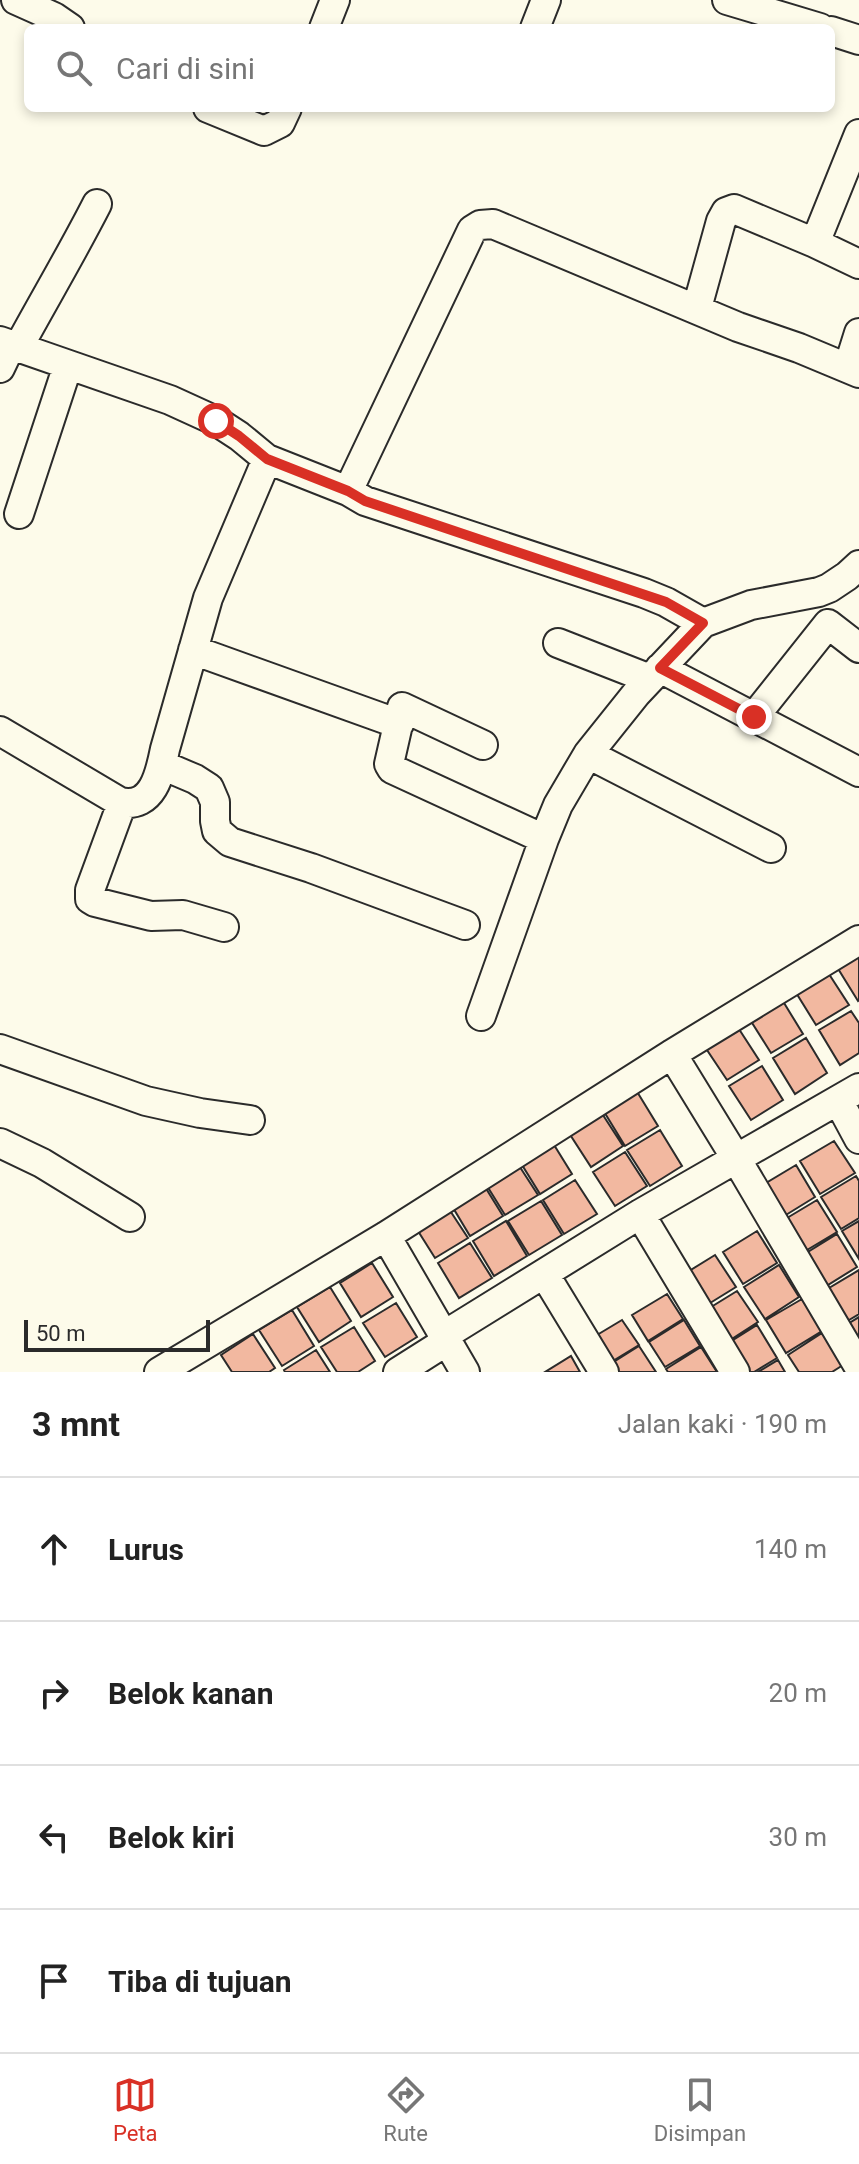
<!DOCTYPE html>
<html lang="id">
<meta charset="utf-8">
<style>
body{margin:0;font-family:Roboto,sans-serif;background:#f6f6f6;color:#222}
.scale{position:absolute;left:24px;bottom:20px;width:186px;box-sizing:border-box;padding-left:8px;border:4px solid #2b2b2b;border-top:0;font-size:22px;line-height:28px;white-space:nowrap;color:#2b2b2b;-webkit-text-stroke:6px #fdfbea;paint-order:stroke}
.stop{position:absolute;width:24px;height:24px;margin:-18px;border:6px solid #d93025;border-radius:50%;background:#fff}
.stop.end{background:#d93025;border-color:#fff;box-shadow:0 2px 8px #0008}
.list{margin:0;padding:0;list-style:none}
h2{display:flex;justify-content:space-between;align-items:center;height:104px;margin:0;padding:0 32px;font-size:34px}
h2 small{font-size:26px;font-weight:400;color:#767676}
.list li{display:grid;grid-template-columns:52px 1fr auto;gap:24px;align-items:center;box-sizing:border-box;height:144px;padding:0 32px;border-top:2px solid #e0e0e0}
.list b{display:block;font-size:30px;white-space:nowrap}
.list em{font-size:26px;font-style:normal;color:#767676}
.icon{flex:none;width:44px;height:44px;fill:none;stroke:currentColor;stroke-width:2;stroke-linecap:round;stroke-linejoin:round}
.map{position:relative;flex:none;width:859px;height:1372px;overflow:hidden}
.search{position:absolute;background:#fff;box-shadow:0 4px 12px #0003;left:24px;right:24px;top:24px;height:88px;display:flex;align-items:center;gap:20px;box-sizing:border-box;padding:0 28px;border-radius:12px;color:#767676;font-size:30px}
.sheet{height:680px;background:#fff}
nav{display:flex;justify-content:space-around;align-items:center;box-sizing:border-box;height:112px;border-top:2px solid #e0e0e0;background:#fff;font-size:22px;color:#767676}
nav a{display:grid;justify-items:center;gap:4px}
nav .on{color:#d93025}
.map>svg:first-child{display:block}
.building{fill:#f2b8a0;stroke:#2b2b2b;stroke-width:2}
.lines{fill:none;stroke-linecap:round;stroke-linejoin:round}
.minor-casing{stroke:#2b2b2b;stroke-width:32}
.minor{stroke:#fdfbea;stroke-width:28}
.route{stroke:#d93025;stroke-width:10}
</style>
<div class="map">
<svg width="859" height="1372" viewBox="0 0 859 1372">
<rect width="100%" height="100%" fill="#fdfbea"/>
<path class="building" d="M859 953V1000L858 1001 837 967Z
M827 971 849 1005 816 1025 795 991Z
M781 998 803 1034 771 1053 749 1018Z
M851 1011 859 1023V1053L840 1065 819 1030Z
M737 1026 759 1060 727 1080 705 1047Z
M806 1038 827 1073 795 1094 773 1058Z
M762 1066 783 1100 751 1120 729 1086Z
M636 1090 658 1126 625 1146 603 1110Z
M601 1112 623 1146 591 1167 569 1133Z
M660 1130 682 1166 650 1186 627 1150Z
M551 1140 572 1174 540 1194 519 1160Z
M834 1141 855 1173 820 1194 800 1161Z
M625 1152 647 1186 615 1206 593 1172Z
M516 1161 538 1195 505 1215 484 1181Z
M796 1165 815 1197 781 1218 761 1186Z
M856 1176 859 1181V1218L841 1229 821 1197Z
M575 1180 597 1214 564 1234 543 1200Z
M482 1182 503 1216 470 1236 449 1201Z
M817 1200 837 1232 802 1253 782 1221Z
M541 1201 562 1235 529 1255 508 1221Z
M445 1203 468 1238 435 1258 413 1223Z
M506 1221 527 1256 494 1276 473 1241Z
M859 1221V1259L842 1231Z
M757 1231 777 1263 743 1284 723 1252Z
M837 1234 857 1267 823 1288 803 1255Z
M470 1243 492 1278 459 1298 438 1263Z
M715 1255 736 1287 702 1308 681 1276Z
M372 1263 393 1297 361 1317 340 1283Z
M779 1265 799 1297 765 1319 744 1287Z
M859 1270V1314L844 1323 824 1291Z
M330 1287 351 1321 319 1342 297 1307Z
M737 1291 758 1322 724 1344 703 1312Z
M667 1294 683 1319 648 1341 632 1315Z
M802 1299 822 1331 786 1353 766 1320Z
M396 1303 417 1337 385 1357 363 1323Z
M292 1310 314 1346 282 1366 259 1330Z
M859 1317V1346L846 1325Z
M622 1320 639 1345 603 1367 587 1341Z
M684 1320 700 1346 665 1367 649 1342Z
M757 1325 777 1358 754 1372H737L722 1347Z
M354 1327 375 1361 358 1372H337L321 1347Z
M822 1333 843 1365 832 1372H799L788 1355Z
M253 1334 275 1368 269 1372H232L221 1355Z
M639 1346 656 1372H607L604 1368Z
M701 1347 717 1372H668L666 1369Z
M316 1350 330 1372H285L284 1370Z
M571 1356 580 1372H545Z
M778 1360 785 1372H758Z"/>
<g class="lines">
<defs>
<path id="minor" d="M16 0 54 17 70 28
M727 0 820 28
M324 28 335 0
M535 28 546 0
M831 31 859 40
M208 108 264 131 280 123 287 108
M815 243 859 264
M697 308 721 221 726 212 734 209 815 243 859 134
M0 341 170 400 216 421 239 436 267 459 348 491 365 501 644 593 666 602 703 623
M18 348C44 300 72 253 97 204
M0 368 11 345
M848 368 859 333
M348 491 472 230 480 225 493 224 738 327 799 348 859 373
M19 514 68 365
M558 643 650 679
M193 650 399 724
M660 668 859 772
M754 717 828 624 859 648
M0 731 120 802C153 809 160 774 165 749L208 598 267 459
M588 754 771 848
M162 765 195 779 209 788 215 802V821L217 831 230 842 311 868 465 925
M122 803 90 890V899L95 902 151 916 183 915 224 927
M544 839 558 805 588 754 636 694 703 623 751 605 819 592 829 588 847 576 859 565
M481 1016 544 839 392 769 389 764 402 707 483 745
M0 1049 146 1101 200 1113 250 1120
M672 1054 737 1160 859 1367
M838 1100 859 1139
M0 1143 42 1163 130 1217
M640 1214 735 1372
M386 1236 465 1372
M545 1275 604 1372
M443 1336 640 1214 859 1088
M159 1372 386 1236 672 1054 859 940
M398 1372 447 1341"/>
</defs>
<use href="#minor" class="minor-casing"/>
<use href="#minor" class="minor"/>
</g>
<g class="lines">
<path class="route" d="M216 421 239 436 267 459 348 491 365 501 666 602 703 623 660 668 754 717"/>
</g>
</svg>
<div class="scale">50 m</div>
<div class="stop" style="left:216px;top:421px"></div>
<div class="stop end" style="left:754px;top:717px"></div>
<div class="search"><svg class="icon" aria-label="search" viewBox="0 0 24 24"><circle cx="10" cy="10" r="6"/><path d="M15 15l6 6"/></svg>Cari di sini</div>
</div>
<section class="sheet">
<h2>3 mnt<small>Jalan kaki · 190 m</small></h2>
<ul class="list">
<li><svg class="icon" aria-label="ahead" viewBox="0 0 24 24"><path d="M12 20V5M6 11l6-6 6 6"/></svg><div><b>Lurus</b></div><em>140 m</em></li>
<li><svg class="icon" aria-label="right" viewBox="0 0 24 24"><path d="M7 20v-9h11M14 6l5 5-5 5"/></svg><div><b>Belok kanan</b></div><em>20 m</em></li>
<li><svg class="icon" aria-label="left" viewBox="0 0 24 24"><path d="M17 20v-9H6M10 6l-5 5 5 5"/></svg><div><b>Belok kiri</b></div><em>30 m</em></li>
<li><svg class="icon" aria-label="arrive" viewBox="0 0 24 24"><path d="M6 21V4h12l-3 4 3 4H6"/></svg><div><b>Tiba di tujuan</b></div></li>
</ul>
</section>
<nav>
<a class="on"><svg class="icon" aria-label="map" viewBox="0 0 24 24"><path d="M3 6l6-2 6 2 6-2v14l-6 2-6-2-6 2zM9 4v14M15 6v14"/></svg>Peta</a>
<a><svg class="icon" aria-label="directions" viewBox="0 0 24 24"><path d="M12 3l9 9-9 9-9-9zM9 14v-3h6M13 9l2 2-2 2"/></svg>Rute</a>
<a><svg class="icon" aria-label="saved" viewBox="0 0 24 24"><path d="M7 4h10v16l-5-4-5 4z"/></svg>Disimpan</a>
</nav>
